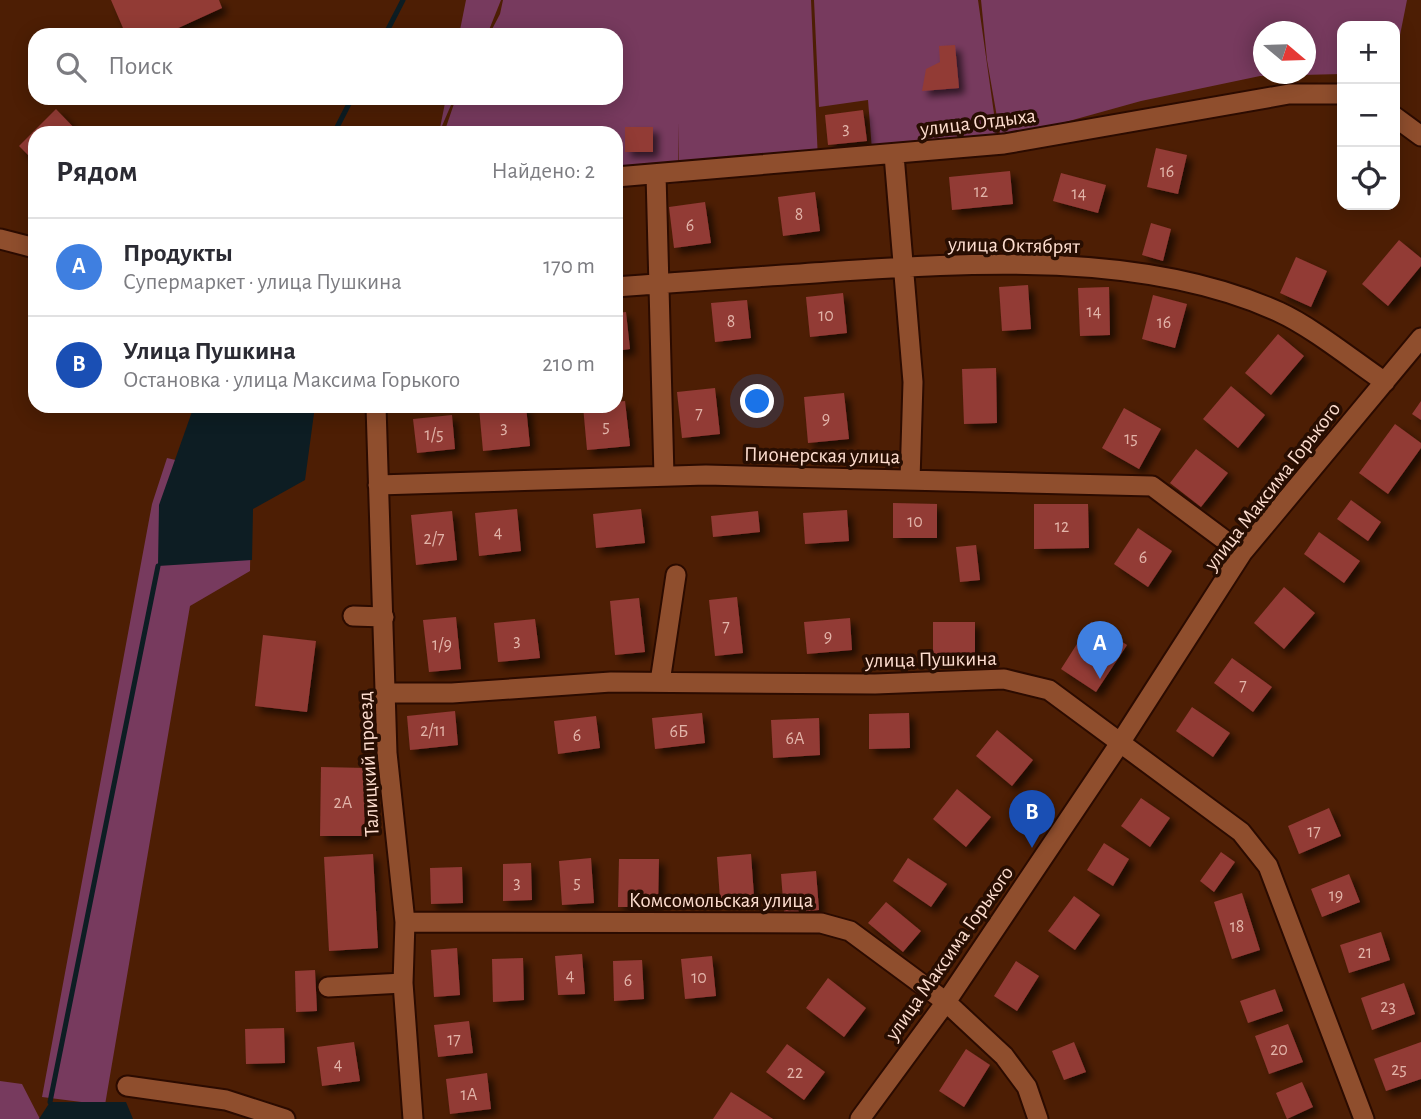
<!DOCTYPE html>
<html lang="ru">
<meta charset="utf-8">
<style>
body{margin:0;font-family:"Alegreya Sans",sans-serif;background:#f2f2f3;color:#2b2b33}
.controls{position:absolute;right:21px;top:21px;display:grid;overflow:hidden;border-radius:14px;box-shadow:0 4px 18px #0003}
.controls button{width:63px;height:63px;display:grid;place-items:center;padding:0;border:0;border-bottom:2px solid #e1e1e2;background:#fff;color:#2b2b33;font:35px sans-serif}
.compass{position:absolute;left:1253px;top:21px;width:63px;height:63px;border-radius:50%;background:#fff;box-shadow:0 4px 18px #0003;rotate:109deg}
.you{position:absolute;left:758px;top:402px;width:24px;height:24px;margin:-18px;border:5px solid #fff;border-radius:50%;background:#1a73e8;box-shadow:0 0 0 10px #1a73e833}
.badge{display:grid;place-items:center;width:46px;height:46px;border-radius:50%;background:#0f766e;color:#fff;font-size:23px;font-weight:700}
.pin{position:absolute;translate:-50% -58px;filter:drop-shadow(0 2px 4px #0008)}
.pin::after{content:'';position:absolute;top:37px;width:24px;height:21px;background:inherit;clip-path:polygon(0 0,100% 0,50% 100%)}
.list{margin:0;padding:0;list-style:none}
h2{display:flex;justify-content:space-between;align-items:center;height:91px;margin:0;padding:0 28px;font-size:30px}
h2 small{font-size:23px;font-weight:400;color:#7c7c81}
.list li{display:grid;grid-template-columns:46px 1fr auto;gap:21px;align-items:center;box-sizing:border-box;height:98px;padding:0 28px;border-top:2px solid #e1e1e2}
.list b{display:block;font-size:26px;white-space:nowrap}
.list p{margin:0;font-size:23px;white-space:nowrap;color:#7c7c81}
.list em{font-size:23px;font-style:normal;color:#7c7c81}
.icon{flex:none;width:38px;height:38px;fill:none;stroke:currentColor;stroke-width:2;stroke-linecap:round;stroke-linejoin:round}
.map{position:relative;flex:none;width:1421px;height:1119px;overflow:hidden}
.search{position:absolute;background:#fff;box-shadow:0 4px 18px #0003;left:28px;top:28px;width:595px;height:77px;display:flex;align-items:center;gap:18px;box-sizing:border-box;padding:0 24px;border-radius:21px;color:#7c7c81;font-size:26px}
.panel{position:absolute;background:#fff;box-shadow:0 4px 18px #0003;left:28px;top:126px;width:595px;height:287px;border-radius:21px}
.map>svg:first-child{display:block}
.green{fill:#773a5e;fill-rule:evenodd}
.water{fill:#0d1d23}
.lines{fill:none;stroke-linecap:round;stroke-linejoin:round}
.stream{stroke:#0d1d23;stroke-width:5}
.building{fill:#923a36;filter:url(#shadow)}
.minor-casing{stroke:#2b0b00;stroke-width:23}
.minor{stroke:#8f4e2d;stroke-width:19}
.labels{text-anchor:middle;stroke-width:7;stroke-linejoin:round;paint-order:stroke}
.number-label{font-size:18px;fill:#e2b4a9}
.street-label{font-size:21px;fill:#fdddcf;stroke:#280e02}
</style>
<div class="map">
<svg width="1421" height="1119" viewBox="0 0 1421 1119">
<defs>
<filter id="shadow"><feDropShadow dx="5.5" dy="5.5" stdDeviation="3.5" flood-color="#0009"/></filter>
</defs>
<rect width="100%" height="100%" fill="#4d1e04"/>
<path class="green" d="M466 0H501L487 35H459Z
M503 0H811L818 161 679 183 678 122V183L616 187V133H544L545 129 542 133H444L456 98H616V35H489L500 14Z
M814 0H978L998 142 873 163 868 100 819 107Z
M981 0H1407L1395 60V26H1342V74L1260 76 1141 101 1001 140 987 60ZM1264 32H1306V74H1264Z
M446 98H454L439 133Z
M167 458 270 482 251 497 250 571 190 606 105 1105 42 1097 152 504Z
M0 1081 22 1084 40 1119H0Z"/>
<path class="water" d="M194 406H315L305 480 253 509 252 560 158 566 159 505Z
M50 1102H126L133 1119H39Z"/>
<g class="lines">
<path class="stream" d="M385 35 403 0
M334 133 352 98
M50 1102 158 566"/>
</g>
<path class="building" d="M111 0H219L222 8 163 35H126Z
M955 45 959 88 922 91 926 69 940 62 939 46Z
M56 109 79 133H35V162L19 146Z
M863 110 867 141 828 145 825 115Z
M625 127H653V152H625Z
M1156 148 1187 155 1178 194 1147 187Z
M1010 171 1013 204 952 210 949 177Z
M1061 173 1106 185 1098 213 1053 201Z
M815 192 820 231 783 236 778 197Z
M705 202 711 243 674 248 669 207Z
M1151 223 1171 229 1163 261 1142 255Z
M1399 240 1421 258V266L1388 306 1362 284Z
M1296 257 1327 271 1311 307 1280 293Z
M1028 285 1031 329 1002 331 999 287Z
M1109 287 1110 335 1080 336 1078 288Z
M843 293 847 333 810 337 806 297Z
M1153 295 1187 304 1175 348 1142 339Z
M747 300 751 338 715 342 711 303Z
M626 312 630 349 616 351V313Z
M1278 334 1304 356 1271 395 1245 373Z
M996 368 997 423 964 424 962 369Z
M1231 386 1265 415 1238 448 1203 419Z
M715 388 720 434 682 438 677 392Z
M844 393 849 439 808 443 804 397Z
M625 401 630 446 587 450 583 406H616V402Z
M1421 401V420L1412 414Z
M499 406H526L530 446 483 451 479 408Z
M1124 408 1161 429 1139 469 1102 448Z
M452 415 455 449 417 453 413 419Z
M1395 424 1421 443V448L1388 494 1359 473Z
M1196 449 1228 473 1201 507 1170 483Z
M1351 500 1381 522 1368 541 1337 519Z
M893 503 937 504V538H893Z
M1034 504H1088L1089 548 1034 549Z
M517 509 521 551 479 556 475 513Z
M641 509 645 543 596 548 593 514Z
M847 510 849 541 805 544 803 513Z
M452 511 457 560 416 565 411 515Z
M758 511 760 532 713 537 711 516Z
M1138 528 1172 551 1148 587 1114 564Z
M1319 532 1360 561 1344 583 1304 554Z
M976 545 980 580 960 582 956 547Z
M1284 587 1315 613 1284 649 1254 623Z
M737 597 743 653 715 656 709 600Z
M639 598 645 652 615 655 610 601Z
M456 617 461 669 429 672 423 620Z
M850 618 852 650 807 654 804 622Z
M535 619 540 658 498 662 494 623Z
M933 622H975V656L933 657Z
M1091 622 1127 645 1096 692 1061 669Z
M263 635 316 641 307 712 255 706Z
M1232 658 1272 687 1253 712 1214 683Z
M1192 707 1230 733 1213 757 1176 731Z
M455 711 458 745 410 750 407 716Z
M702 713 705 743 655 749 652 718Z
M909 713 910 748 869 749V714Z
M596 716 600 748 558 754 554 721Z
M819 718 820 755 773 758 771 720Z
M997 730 1033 760 1012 786 976 756Z
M321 767 366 768 364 836H320Z
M957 789 991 817 966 847 933 819Z
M1141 798 1170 818 1150 847 1121 826Z
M1329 808 1341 836 1299 854 1288 826Z
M1104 843 1129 859 1113 886 1087 870Z
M1221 852 1235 862 1214 892 1200 881Z
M373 854 378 948 329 951 324 857Z
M751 854 754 896 720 899 717 857Z
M591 858 594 903 562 905 559 861Z
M908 858 947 884 931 907 893 881Z
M619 859H659L658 907H618Z
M531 863 532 900 503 901V864Z
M462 867 463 903 431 904 430 868Z
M816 871 819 910 784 913 781 874Z
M1349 874 1360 902 1322 917 1311 889Z
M1242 893 1260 950 1232 959 1214 902Z
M1074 896 1100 915 1075 950 1048 931Z
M886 902 921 931 903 952 868 923Z
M1381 932 1390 960 1349 973 1340 945Z
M457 948 460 995 434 997 431 950Z
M582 954 585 994 558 995 555 956Z
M712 956 716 996 685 999 681 959Z
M523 958 524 1000 493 1002 492 959Z
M642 960 644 999 614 1001 613 961Z
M1016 961 1039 976 1017 1011 994 996Z
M315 970 317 1011 296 1012 295 971Z
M828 978 866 1008 844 1037 806 1008Z
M1404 983 1415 1014 1372 1030 1361 998Z
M1275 989 1283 1011 1248 1023 1240 1001Z
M469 1021 473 1053 438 1057 434 1025Z
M1288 1024 1303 1062 1269 1074 1255 1036Z
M284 1028 285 1063 246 1064 245 1029Z
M354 1042 360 1081 322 1086 317 1047Z
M1074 1042 1086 1072 1064 1080 1052 1051Z
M1421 1042V1079L1386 1091 1374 1059Z
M787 1044 825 1072 804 1100 766 1072Z
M966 1049 990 1065 964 1107 939 1091Z
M487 1073 491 1109 450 1114 446 1079Z
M1302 1082 1313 1107 1287 1119 1276 1093Z
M731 1092 773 1119H713Z"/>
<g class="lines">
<defs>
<path id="minor" d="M1395 117 1421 136
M894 155 913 382 910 480
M656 174 664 476
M616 177 1004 144 1289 94H1342
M0 239 35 248
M616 287C687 281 757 277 828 272 971 262 1145 251 1279 312 1312 327 1354 361 1385 382
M376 406 387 753 405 922 403 983 413 1119
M378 485 706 475 1152 486 1242 553
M353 616 384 617
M660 682 676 575
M387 693H452L611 682 875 684 1004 679 1049 690 1241 832 1268 866 1364 1119
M405 922 821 923 850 931 946 1002 1004 1056 1027 1087 1038 1119
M328 987 403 983
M127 1086 226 1100 285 1119
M860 1119 946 1002 1120 743 1242 553 1421 338"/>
</defs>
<use href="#minor" class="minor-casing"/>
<use href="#minor" class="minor"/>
</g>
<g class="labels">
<g class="number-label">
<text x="846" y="134">3</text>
<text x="1167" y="177">16</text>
<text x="981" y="197">12</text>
<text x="1079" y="199">14</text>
<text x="799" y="220">8</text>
<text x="690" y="231">6</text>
<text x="1094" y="317">14</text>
<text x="826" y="321">10</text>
<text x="731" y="327">8</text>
<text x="1164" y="328">16</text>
<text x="699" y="419">7</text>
<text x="826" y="424">9</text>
<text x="606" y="432">5</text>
<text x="504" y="433">3</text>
<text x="434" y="440">1/5</text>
<text x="1131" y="444">15</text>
<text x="915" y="527">10</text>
<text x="1062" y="532">12</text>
<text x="498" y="538">4</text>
<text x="434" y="544">2/7</text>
<text x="1143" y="563">6</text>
<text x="726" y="632">7</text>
<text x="828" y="642">9</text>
<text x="517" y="646">3</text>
<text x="442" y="650">1/9</text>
<text x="1243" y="691">7</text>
<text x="433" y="736">2/11</text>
<text x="679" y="737">6Б</text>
<text x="577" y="741">6</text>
<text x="795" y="744">6А</text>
<text x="343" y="808">2А</text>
<text x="1314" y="837">17</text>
<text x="517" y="888">3</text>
<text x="577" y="888">5</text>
<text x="1336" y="901">19</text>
<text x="1237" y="932">18</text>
<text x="1365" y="958">21</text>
<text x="570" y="981">4</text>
<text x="699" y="983">10</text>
<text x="628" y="986">6</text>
<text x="1388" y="1012">23</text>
<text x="454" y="1045">17</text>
<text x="1279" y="1055">20</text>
<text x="338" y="1070">4</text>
<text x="1399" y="1075">25</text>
<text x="795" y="1078">22</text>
<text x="469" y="1100">1А</text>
</g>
<g class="street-label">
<text transform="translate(978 122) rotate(-7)" y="7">улица Отдыха</text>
<text transform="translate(1014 245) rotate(1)" y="7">улица Октябрят</text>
<text transform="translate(822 455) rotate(1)" y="7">Пионерская улица</text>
<text transform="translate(1272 486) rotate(-52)" y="7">улица Максима Горького</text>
<text transform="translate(931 659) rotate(-1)" y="7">улица Пушкина</text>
<text transform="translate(368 764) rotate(-93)" y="7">Талицкий проезд</text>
<text x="721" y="907">Комсомольская улица</text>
<text transform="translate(949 953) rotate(-55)" y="7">улица Максима Горького</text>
</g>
</g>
</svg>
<div class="controls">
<button>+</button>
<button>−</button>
<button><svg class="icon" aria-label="locate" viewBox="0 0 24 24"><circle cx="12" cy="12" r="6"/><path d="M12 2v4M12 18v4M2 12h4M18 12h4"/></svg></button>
</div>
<svg class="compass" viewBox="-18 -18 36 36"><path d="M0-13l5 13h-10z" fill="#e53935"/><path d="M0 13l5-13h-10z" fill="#7c7c81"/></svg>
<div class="you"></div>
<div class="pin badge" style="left:1100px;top:679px;background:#3f7fe0">A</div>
<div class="pin badge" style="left:1032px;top:848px;background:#1a4fb4">B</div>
<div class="search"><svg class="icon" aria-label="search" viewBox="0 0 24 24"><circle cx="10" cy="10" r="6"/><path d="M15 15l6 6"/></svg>Поиск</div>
<section class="panel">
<h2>Рядом<small>Найдено: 2</small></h2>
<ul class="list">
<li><span class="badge" style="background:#3f7fe0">A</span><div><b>Продукты</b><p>Супермаркет · улица Пушкина</p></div><em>170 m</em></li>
<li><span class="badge" style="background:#1a4fb4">B</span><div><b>Улица Пушкина</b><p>Остановка · улица Максима Горького</p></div><em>210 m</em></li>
</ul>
</section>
</div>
